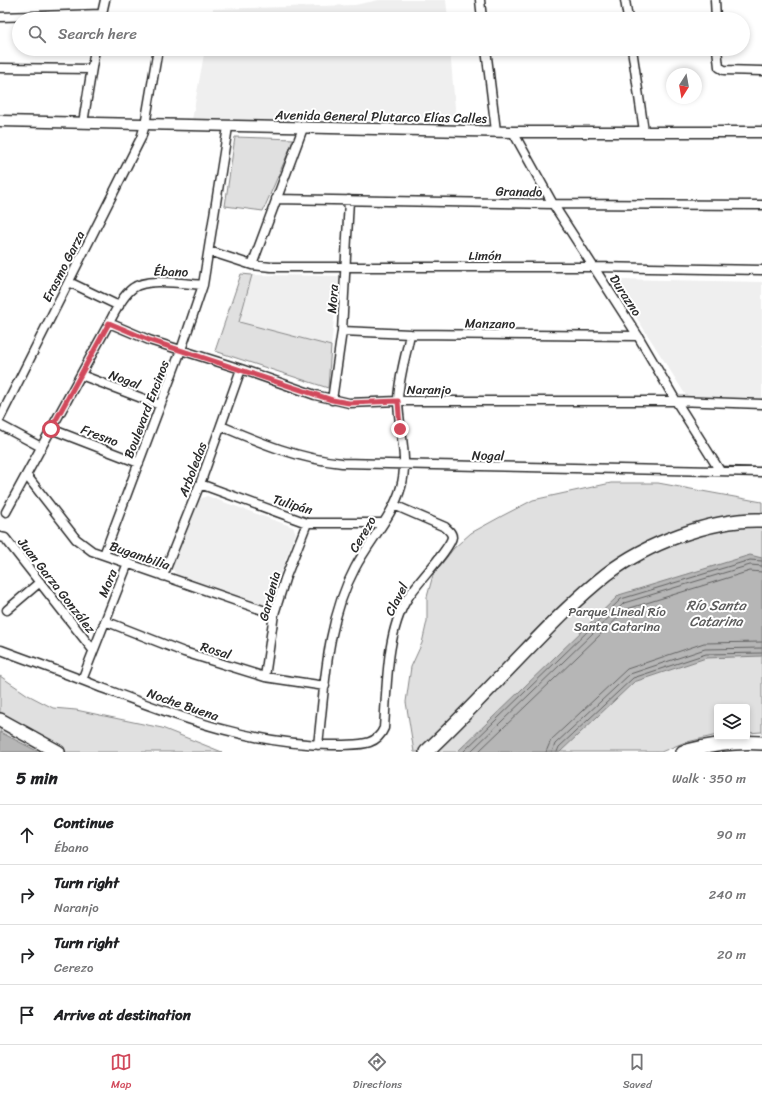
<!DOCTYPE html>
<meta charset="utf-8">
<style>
body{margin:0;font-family:Sriracha,sans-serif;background:#f6f6f6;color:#202124}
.controls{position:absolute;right:12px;bottom:12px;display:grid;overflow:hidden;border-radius:4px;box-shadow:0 2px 6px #0003}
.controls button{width:36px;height:36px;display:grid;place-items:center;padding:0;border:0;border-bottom:1px solid #e0e0e0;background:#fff;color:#202124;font:20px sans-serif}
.compass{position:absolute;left:666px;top:68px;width:36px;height:36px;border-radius:50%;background:#fff;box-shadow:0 2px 6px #0003;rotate:191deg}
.stop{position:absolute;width:12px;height:12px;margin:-9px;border:3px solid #d1495b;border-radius:50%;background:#fff}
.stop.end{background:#d1495b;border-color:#fff;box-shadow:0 1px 4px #0008}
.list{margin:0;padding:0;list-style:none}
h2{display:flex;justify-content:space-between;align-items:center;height:52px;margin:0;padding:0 16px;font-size:17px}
h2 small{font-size:13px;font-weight:400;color:#757577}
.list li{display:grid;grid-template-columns:26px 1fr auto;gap:12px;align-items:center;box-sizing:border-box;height:60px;padding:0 16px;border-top:1px solid #e0e0e0}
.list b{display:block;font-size:15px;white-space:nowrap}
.list p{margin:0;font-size:13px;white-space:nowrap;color:#757577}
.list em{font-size:13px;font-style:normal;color:#757577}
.icon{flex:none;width:22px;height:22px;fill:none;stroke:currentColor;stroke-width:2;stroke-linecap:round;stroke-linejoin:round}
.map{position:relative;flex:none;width:762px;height:752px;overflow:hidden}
.search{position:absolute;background:#fff;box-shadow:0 2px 6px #0003;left:12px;right:12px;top:12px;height:44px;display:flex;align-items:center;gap:10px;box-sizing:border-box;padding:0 14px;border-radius:22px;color:#757577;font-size:15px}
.sheet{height:292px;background:#fff}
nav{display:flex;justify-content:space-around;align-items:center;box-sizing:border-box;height:56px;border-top:1px solid #e0e0e0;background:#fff;font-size:11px;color:#757577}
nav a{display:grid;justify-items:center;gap:2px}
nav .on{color:#d1495b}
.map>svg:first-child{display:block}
.built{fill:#efefef}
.green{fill:#e0e0e0;stroke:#868686}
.water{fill:#b6b6b6;stroke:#7e7e7e}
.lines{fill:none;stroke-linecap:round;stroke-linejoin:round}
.shore{stroke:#636363;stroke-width:1}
.minor-casing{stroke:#2b2b2b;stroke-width:11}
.tertiary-casing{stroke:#2b2b2b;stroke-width:13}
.trunk-casing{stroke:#2b2b2b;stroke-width:16}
.minor{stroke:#fff;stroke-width:8}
.tertiary{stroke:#fff;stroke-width:10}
.trunk{stroke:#fff;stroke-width:13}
.route{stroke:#d1495b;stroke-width:5}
.labels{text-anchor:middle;stroke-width:4;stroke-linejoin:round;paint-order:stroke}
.street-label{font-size:13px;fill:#2b2b2b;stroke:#fff}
.park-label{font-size:13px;fill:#585858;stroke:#fff}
.water-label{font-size:14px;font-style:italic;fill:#5c5c5c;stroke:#fff}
</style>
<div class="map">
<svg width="762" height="752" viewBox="0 0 762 752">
<rect width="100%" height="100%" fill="#fff"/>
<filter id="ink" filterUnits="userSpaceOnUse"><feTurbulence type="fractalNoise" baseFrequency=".025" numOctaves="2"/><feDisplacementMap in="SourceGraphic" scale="8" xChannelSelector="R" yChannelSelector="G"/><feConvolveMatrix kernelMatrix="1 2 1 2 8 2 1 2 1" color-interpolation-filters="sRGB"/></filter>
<g filter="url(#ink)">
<path class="built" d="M379 0H446L448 19H211L213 9 355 5Z
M205 49H450L456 120H192Z
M252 275 339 276 331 346 239 322Z
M616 279 762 282V399L687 397 614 282Z
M207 496 293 527 296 533 268 605 261 606 176 574 172 568 200 499Z"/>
<path class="green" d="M235 137 294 139 263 211 225 206Z
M241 274 252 275 239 322 331 346 328 388 215 351Z
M611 483H658L762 502V732L747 733V707H717V735L683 743 661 752H414L406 702 411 667 422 643 427 621V597L433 575 454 548 471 533 502 516 533 500Z
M0 676 28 695 53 708 76 710 162 728 222 752H0Z"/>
<path class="water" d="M750 555 762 558V656L706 658 634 682 560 752H457L619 595Z
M0 732 39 752H0Z"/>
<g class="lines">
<path class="shore" d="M463 752 621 599 750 560 762 561
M470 752 624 603 750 565 762 566
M478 752 627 609 750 571 762 572
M546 752 551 740 627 669 704 643 762 642
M552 752 555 744 630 674 705 649 762 648
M557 752 559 747 633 678 706 654 762 653"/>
<defs>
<path id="minor" d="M480 0 482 19
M625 0 628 19
M715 0 716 19
M0 17 102 14
M101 18 105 0
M486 49 496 131
M632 49 644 131
M717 49 719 67 724 70 762 71
M0 68 91 69
M83 123 95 49
M513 132 553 204 638 336 676 401 720 471
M276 199 553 204 762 205
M209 251 252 265 271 267H594L762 270
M252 265 303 128
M69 282 119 306
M109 323 149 340 241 369 315 395 349 403 398 401H676L762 404
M342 331 410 334 638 336
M81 375 160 405
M332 400 342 331 349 200
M0 418 141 138 145 125 158 49
M0 425 41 447
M221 426C261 443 299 459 342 463L762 472
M51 429 139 463
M27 476 76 539 92 551 274 614
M200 484 307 523H382
M6 512 109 323C115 312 122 296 133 288 147 277 185 284 203 285
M0 537 5 538 93 650
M104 555 181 350 203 285 228 127
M163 576 200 484 241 369
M7 610 40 582
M105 621 184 652 265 677 325 686
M1 650C33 662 65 673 97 686 176 716 254 747 340 745 358 744 376 747 384 728 387 688 386 633 407 599 415 585 451 548 452 537 452 532 448 530 445 527L394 505
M265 677 274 614 285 579 307 523
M82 680 128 563
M318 745C325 686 326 622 355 568 369 541 393 516 401 487 409 460 399 430 398 402 398 380 406 356 410 334"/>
<path id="tertiary" d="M0 121 513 132H762"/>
<path id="trunk" d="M0 720 58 752
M426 752C457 723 486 692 515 662 545 631 574 600 607 574 646 544 712 518 762 520
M683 752C709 745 735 741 762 743"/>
</defs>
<use href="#minor" class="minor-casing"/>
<use href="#tertiary" class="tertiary-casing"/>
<use href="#trunk" class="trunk-casing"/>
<use href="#minor" class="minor"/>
<use href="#tertiary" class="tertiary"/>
<use href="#trunk" class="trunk"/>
</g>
</g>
<g class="lines" filter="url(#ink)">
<path class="route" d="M51 429 109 323 149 340 332 400 349 403 398 401 400 429"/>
</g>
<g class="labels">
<g class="street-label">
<text transform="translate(381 116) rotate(1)" y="5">Avenida General Plutarco Elías Calles</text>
<text transform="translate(519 191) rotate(1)" y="5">Granado</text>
<text x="485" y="260">Limón</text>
<text transform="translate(63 266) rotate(-63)" y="5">Erasmo Garza</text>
<text transform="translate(171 271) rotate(2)" y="5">Ébano</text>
<text transform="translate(626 295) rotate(57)" y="5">Durazno</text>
<text transform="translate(332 299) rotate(-86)" y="5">Mora</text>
<text transform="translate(490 323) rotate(1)" y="5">Manzano</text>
<text transform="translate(125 379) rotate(20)" y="5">Nogal</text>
<text x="429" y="394">Naranjo</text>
<text transform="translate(146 409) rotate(-69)" y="5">Boulevard Encinos</text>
<text transform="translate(100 435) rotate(21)" y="5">Fresno</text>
<text transform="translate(488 455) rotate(1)" y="5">Nogal</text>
<text transform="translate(192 469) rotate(-69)" y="5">Arboledas</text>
<text transform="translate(293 504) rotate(17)" y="5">Tulipán</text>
<text transform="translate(362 534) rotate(-59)" y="5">Cerezo</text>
<text transform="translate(140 555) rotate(19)" y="5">Bugambilia</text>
<text transform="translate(107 583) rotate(-68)" y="5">Mora</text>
<text transform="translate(57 585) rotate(52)" y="5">Juan Garza González</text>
<text transform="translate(269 596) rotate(-75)" y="5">Gardenia</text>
<text transform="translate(396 599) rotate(-63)" y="5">Clavel</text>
<text transform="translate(216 650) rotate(17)" y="5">Rosal</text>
<text transform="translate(183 704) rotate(19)" y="5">Noche Buena</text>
</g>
<g class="park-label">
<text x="617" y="616">Parque Lineal Río<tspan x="617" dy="15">Santa Catarina</tspan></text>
</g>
<g class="water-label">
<text x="716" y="610">Río Santa<tspan x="716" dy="16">Catarina</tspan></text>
</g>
</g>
</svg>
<div class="controls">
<button><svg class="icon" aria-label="layers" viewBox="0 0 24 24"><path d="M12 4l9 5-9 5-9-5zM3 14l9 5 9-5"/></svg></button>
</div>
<svg class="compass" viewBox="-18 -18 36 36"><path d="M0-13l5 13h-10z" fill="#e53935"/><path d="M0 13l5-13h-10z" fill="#757577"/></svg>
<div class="stop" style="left:51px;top:429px"></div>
<div class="stop end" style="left:400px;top:429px"></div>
<div class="search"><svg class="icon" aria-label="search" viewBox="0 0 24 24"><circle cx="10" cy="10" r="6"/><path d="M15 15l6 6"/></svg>Search here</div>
</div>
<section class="sheet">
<h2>5 min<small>Walk · 350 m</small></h2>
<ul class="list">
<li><svg class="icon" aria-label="ahead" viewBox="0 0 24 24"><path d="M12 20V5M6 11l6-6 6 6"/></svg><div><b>Continue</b><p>Ébano</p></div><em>90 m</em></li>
<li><svg class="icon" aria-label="right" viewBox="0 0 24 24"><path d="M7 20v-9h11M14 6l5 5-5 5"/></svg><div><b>Turn right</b><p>Naranjo</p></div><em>240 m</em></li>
<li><svg class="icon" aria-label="right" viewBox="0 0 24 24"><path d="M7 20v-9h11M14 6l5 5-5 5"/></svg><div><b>Turn right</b><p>Cerezo</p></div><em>20 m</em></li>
<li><svg class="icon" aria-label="arrive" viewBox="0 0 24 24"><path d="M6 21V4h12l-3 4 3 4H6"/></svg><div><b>Arrive at destination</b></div></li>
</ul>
</section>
<nav>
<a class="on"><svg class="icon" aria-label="map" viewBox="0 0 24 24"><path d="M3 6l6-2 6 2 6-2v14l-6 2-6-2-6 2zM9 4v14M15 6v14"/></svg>Map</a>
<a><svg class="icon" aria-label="directions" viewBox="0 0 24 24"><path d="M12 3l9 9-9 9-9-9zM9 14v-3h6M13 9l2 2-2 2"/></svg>Directions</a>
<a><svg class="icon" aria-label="saved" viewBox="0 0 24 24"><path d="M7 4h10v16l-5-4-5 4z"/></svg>Saved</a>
</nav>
